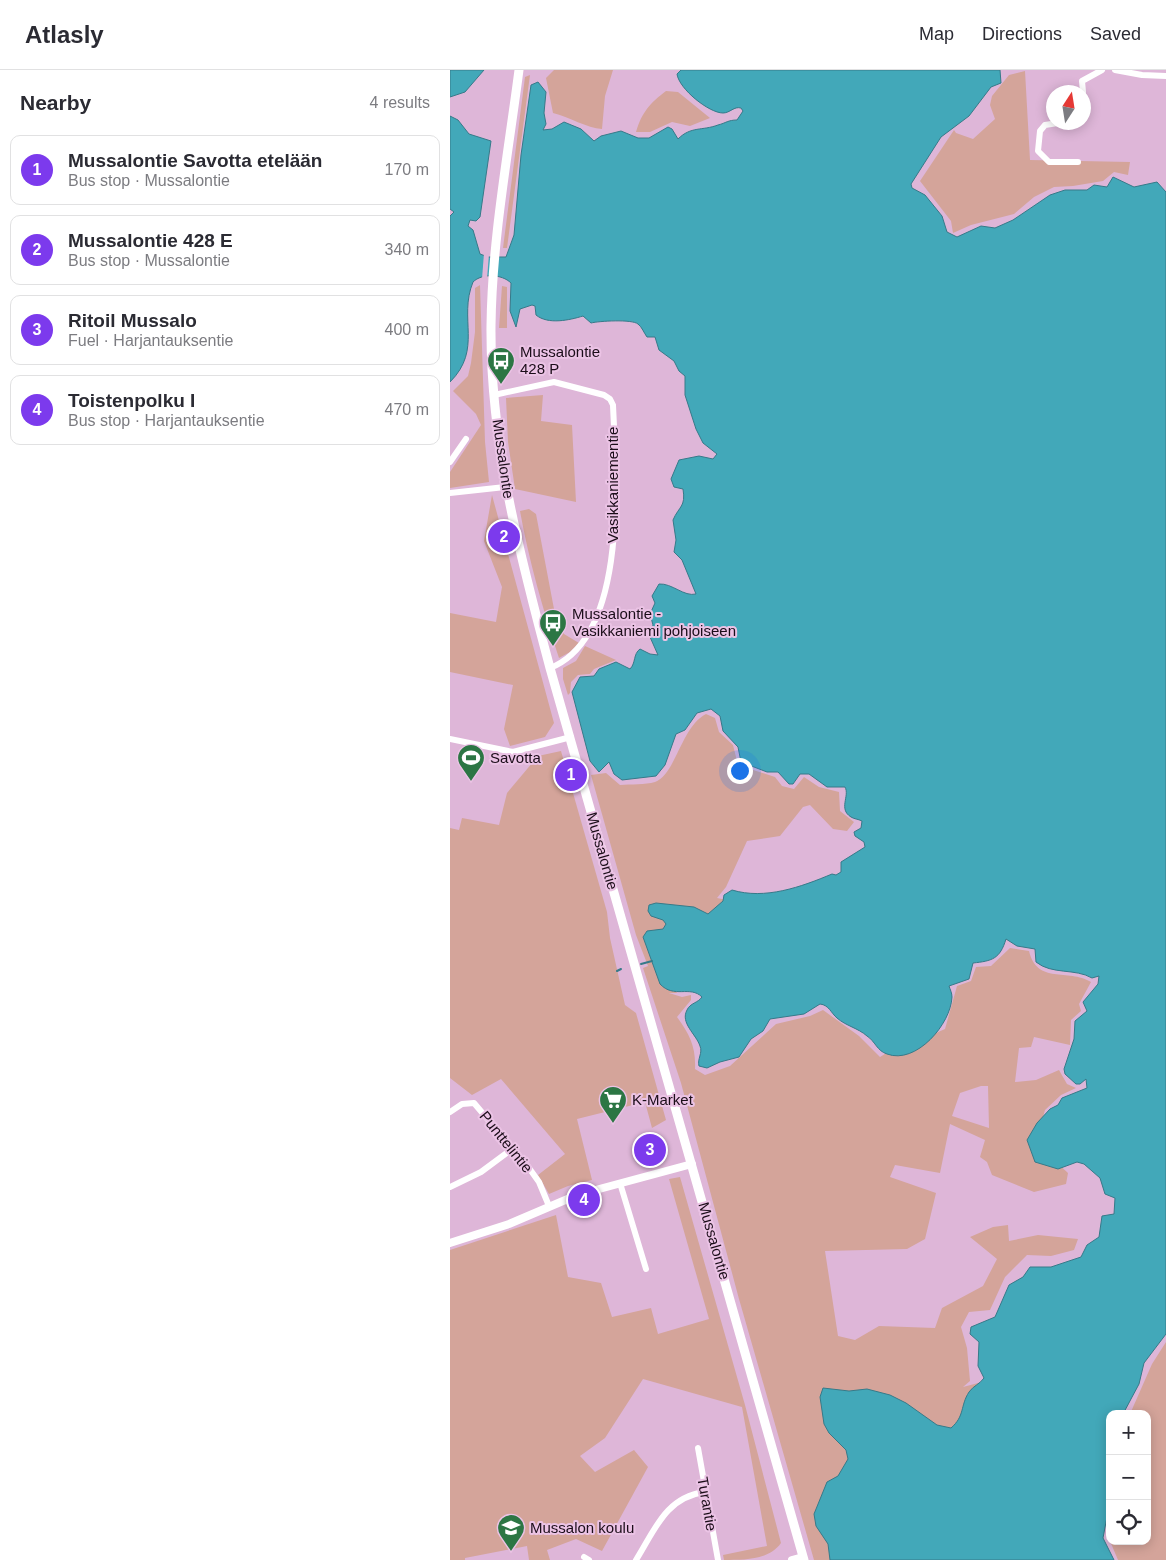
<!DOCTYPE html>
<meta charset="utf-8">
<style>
body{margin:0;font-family:Helvetica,sans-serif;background:#f2f2f3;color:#2b2b33}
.controls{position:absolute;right:15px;bottom:15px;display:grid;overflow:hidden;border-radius:10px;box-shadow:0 2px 12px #0003}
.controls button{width:45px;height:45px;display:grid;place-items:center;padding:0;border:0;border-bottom:1px solid #e1e1e2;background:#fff;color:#2b2b33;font:25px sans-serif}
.compass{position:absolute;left:596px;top:15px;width:45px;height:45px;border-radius:50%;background:#fff;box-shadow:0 2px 12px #0003;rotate:12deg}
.you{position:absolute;left:289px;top:700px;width:18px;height:18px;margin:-12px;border:4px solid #fff;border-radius:50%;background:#1a73e8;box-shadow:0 0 0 8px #1a73e833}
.badge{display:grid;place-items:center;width:32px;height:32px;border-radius:50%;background:#7c3aed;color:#fff;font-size:16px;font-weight:700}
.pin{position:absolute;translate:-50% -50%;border:2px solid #fff;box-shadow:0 1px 5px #0006}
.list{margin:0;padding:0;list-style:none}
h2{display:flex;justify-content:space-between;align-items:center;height:65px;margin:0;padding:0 20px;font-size:21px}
h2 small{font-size:16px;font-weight:400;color:#7c7c81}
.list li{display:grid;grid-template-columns:32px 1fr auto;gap:15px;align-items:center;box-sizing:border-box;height:70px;margin:0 10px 10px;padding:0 10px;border:1px solid #e1e1e2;border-radius:10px}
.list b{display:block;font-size:19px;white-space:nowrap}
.list p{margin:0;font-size:16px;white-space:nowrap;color:#7c7c81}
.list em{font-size:16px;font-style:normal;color:#7c7c81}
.icon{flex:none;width:28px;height:28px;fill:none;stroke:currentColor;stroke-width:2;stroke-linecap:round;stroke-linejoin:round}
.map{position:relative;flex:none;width:716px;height:1490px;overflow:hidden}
header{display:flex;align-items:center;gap:30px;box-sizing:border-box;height:70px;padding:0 25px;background:#fff;border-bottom:1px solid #e1e1e2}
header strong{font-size:24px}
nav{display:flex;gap:28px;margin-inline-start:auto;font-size:18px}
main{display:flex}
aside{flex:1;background:#fff}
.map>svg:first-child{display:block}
.green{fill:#d4a49a;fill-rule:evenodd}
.water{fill:#42a8b9;stroke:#367a89}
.pier{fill:#deb6d8}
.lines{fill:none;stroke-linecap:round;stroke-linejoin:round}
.stream{stroke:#367a89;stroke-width:2}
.minor{stroke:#fff;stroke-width:6}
.tertiary{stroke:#fff;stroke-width:8}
.secondary{stroke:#fff;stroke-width:9}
.labels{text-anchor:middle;stroke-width:4;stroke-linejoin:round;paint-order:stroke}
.poi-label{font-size:15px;fill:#1b0d19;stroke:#ebc3e5;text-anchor:start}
.street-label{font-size:15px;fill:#1b0d19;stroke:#ebc3e5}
</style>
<header>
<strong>Atlasly</strong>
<nav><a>Map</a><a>Directions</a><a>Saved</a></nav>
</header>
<main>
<aside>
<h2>Nearby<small>4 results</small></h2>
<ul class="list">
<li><span class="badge">1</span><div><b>Mussalontie Savotta etelään</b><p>Bus stop · Mussalontie</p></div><em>170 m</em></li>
<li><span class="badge">2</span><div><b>Mussalontie 428 E</b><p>Bus stop · Mussalontie</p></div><em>340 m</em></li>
<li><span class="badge">3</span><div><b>Ritoil Mussalo</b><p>Fuel · Harjantauksentie</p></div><em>400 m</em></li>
<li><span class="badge">4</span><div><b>Toistenpolku I</b><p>Bus stop · Harjantauksentie</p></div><em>470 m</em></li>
</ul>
</aside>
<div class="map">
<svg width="716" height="1490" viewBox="0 0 716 1490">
<rect width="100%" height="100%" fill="#deb6d8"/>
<path class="green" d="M104 0H163L155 26 152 59C137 58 119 47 103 43L96 8Z
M575 1 580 90 680 92 678 105 664 102 653 111 623 116 604 117 584 127 564 144 521 155 503 163 501 151 470 111 504 60 506 63 523 69 545 49 540 35 542 26 559 5Z
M80 5 57 178H53L75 7Z
M216 21 228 22 260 48 240 56 222 52 200 62H186C192 42 200 33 216 21Z
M30 215 35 372 39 412 0 418V402L31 355 26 344 3 321 18 306 21 293 25 262V218Z
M52 216 57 217V258H49Z
M93 325 91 351 122 355 126 432 65 419 58 372 56 328Z
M42 425 104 653 95 667 60 676 54 659 63 615 0 602V543L46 552 52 517 34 471Z
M79 439 86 444 104 539 114 564 129 573 120 582 109 588C93 540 79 491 70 441Z
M135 576 166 590 144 599 140 604 128 605 121 612 120 623 118 625 113 609V598L126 591Z
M256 644 265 648 269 662 283 675 288 695 325 707 332 716 344 719 354 707 369 717 389 722 390 741 404 752 397 761 383 759 360 735 353 737 330 766 297 771 276 817 267 828 277 830 207 886 227 923H219L232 927 241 925V930L227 947C240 965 246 977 245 999L255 1005 280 996 326 954 360 946 373 940 409 966 430 987 454 972 470 970 495 959 507 916 521 911 526 897 541 896 560 878 579 881C587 915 618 898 641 912L629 934 631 941 621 950 620 975 584 967 581 977 569 978 565 1012 586 1010 609 1000 617 1014 626 1018 611 1025 595 1040 590 1058 606 1092 618 1103 616 1114 584 1122 542 1105 537 1092 530 1087 535 1070 500 1054 490 1103 445 1095 440 1107 486 1123 475 1169 457 1179 375 1181 388 1266 405 1270 429 1256 485 1258 492 1238 533 1216 547 1189 520 1167 543 1157 558 1155 559 1171 588 1165 628 1169 624 1180 601 1186 577 1185 555 1207 540 1240 519 1242 511 1257 517 1278 520 1311 513 1317 532 1312 480 1490H364L289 1229 231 1013 193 898 198 896 186 865 141 705 156 703 170 715C181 714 195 715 205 712 226 704 231 657 256 644ZM531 1016H538L539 1058 502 1046 510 1023Z
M111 681 157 842 160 868 175 935 186 943 216 1050 202 1058 195 1032 127 1049 142 1110 118 1116 99 1124 88 1105 115 1084 51 1009 22 1025 0 1008V758L9 760 12 748 49 755 57 723 88 686Z
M230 1107 295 1335 331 1473C319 1490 295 1490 274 1490L273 1485 317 1476 292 1337 193 1309 155 1368 130 1386 145 1402 184 1380 198 1397 152 1481 126 1469 97 1480 100 1490H79L77 1476 15 1488V1490H0V1180L106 1145 118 1207 151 1213 162 1247 201 1238 208 1264 259 1249 219 1109Z
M716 1272V1490H668L660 1471H697V1344H680L702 1294Z"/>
<path class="water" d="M0 0H34L15 22 0 27Z
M231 0H550L551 13 541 17 519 46 491 67 461 114 462 118 475 125 492 146 497 162 507 167 531 156 545 158 563 150 600 125 615 120H637L644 115 657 117 663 107 684 117 707 112 716 122V1264L694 1293 689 1314 673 1344H660V1431L653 1468 664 1490H380L378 1474 366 1456 364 1444 377 1412 388 1406 398 1389 396 1380 379 1363 374 1354 370 1327 373 1318 399 1321 417 1319 440 1325 456 1333 487 1355 501 1358C515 1346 510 1336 519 1322 523 1316 530 1314 534 1308L528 1296 529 1272 520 1264 521 1257 545 1247 559 1215 573 1207 580 1197H601L631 1187 637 1175 649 1167 652 1146 664 1144 665 1128 655 1124 650 1108 634 1094 627 1092 608 1099 585 1092 577 1070 587 1053 600 1039 608 1035 612 1028 637 1018 636 1009 630 1014H626L615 1004 614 999 624 969 625 951 637 941 633 932 648 914 649 906 642 908C625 898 602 905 586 892L585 879 567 876 556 869C550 889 542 891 523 893L519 909 499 916C500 919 502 923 502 927 501 954 466 995 437 984 427 981 425 971 417 966 408 958 396 956 387 948 381 943 379 935 370 934L354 944 320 949 313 961 301 969 289 987 270 992 257 998 249 996C247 989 253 983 250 976 246 964 230 953 237 940 240 933 248 933 252 927 240 915 224 929 210 914L193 867 197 861 213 859 216 854 213 850 201 846 198 841 199 835 206 833 244 837 258 844 273 831 274 825 282 820C315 830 351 817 382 804L386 805 391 802V792L415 777 414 772 405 766 404 762 411 758 412 751C408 749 404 749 401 747 388 739 400 726 395 717H377L359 704H350L343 714H339L328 702H317L291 692 288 677 273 661 270 646 261 639 247 643 235 660 226 664 215 695 206 706 172 710 164 704 159 692 149 702 140 691 122 622 130 607 144 606 149 599 166 592 180 599C186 593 183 584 190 579L200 584 208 585 200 567 203 555 200 544 205 533 202 526 209 514C222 513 234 527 246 524L232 490 224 482 226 470 223 450C229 436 236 437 233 419L224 417 221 409 229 390 249 386 263 389 267 384 253 373 246 359 235 325V306L229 301 224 291 209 280 205 267H197C194 263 192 257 188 254 182 249 149 251 141 253L133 246C120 250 98 255 86 245L85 236 82 235 70 239 66 257 60 241 61 213C52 204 32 203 23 212 8 249 33 279 0 312V146L4 142 0 139V46L8 50 19 64 41 71 30 147 26 151 20 150 18 156 23 160 30 184 38 187H56L64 165 71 85 81 15 88 12 96 22 94 43 96 54 93 60 102 59 114 52 131 59 144 71 151 66 171 61 188 68H199L218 57 222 59 228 69C241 56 252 61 268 55 276 53 278 50 287 50L293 41 291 38C284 36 280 43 273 43 259 43 229 19 227 4Z"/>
<path class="pier" d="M34 183 39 184 37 209H32Z"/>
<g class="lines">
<path class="stream" d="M191 894 202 891
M167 901 171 899"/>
<path class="minor" d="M665 0 692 5 716 6
M633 22 632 11 652 0
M634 27 635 43 634 45
M614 52 595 55 590 61 588 81 599 92H628
M44 325 104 312 154 325 160 329 163 335C166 405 179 567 100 598
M0 392 16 369
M0 423 55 417
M0 669 63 682 121 667
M0 1042 12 1034 24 1033 79 1098 89 1112 99 1136
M170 1113 196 1199
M0 1117 31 1102 62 1079
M248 1378 268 1490
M134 1487 139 1490
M186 1490C205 1460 215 1428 254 1422"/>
<path class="tertiary" d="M0 1173 59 1154 127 1125 242 1094
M342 1490 353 1487"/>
<path class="secondary" d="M69 0C58 85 42 170 41 256 40 373 70 486 100 598L354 1490"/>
</g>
<defs>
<symbol id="bus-pin" viewBox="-11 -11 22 30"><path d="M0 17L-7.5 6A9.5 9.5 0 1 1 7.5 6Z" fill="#2c7644" stroke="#ebc3e5"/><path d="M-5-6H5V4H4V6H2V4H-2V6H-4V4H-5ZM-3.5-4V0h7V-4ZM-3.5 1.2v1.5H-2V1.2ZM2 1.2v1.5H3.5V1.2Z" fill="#fff"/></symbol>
<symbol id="stadium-pin" viewBox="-11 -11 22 30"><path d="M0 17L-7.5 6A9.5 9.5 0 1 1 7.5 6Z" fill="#2c7644" stroke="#ebc3e5"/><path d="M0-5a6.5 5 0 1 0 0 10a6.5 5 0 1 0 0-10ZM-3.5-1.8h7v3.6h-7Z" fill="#fff"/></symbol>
<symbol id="supermarket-pin" viewBox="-11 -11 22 30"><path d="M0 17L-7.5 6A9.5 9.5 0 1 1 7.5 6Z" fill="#2c7644" stroke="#ebc3e5"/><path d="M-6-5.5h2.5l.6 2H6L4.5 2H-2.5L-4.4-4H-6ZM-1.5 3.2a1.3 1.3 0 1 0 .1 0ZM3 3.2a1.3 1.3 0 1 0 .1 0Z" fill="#fff"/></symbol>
<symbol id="school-pin" viewBox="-11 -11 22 30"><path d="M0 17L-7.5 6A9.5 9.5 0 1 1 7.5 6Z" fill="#2c7644" stroke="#ebc3e5"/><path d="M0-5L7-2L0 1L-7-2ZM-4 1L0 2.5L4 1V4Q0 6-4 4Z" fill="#fff"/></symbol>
</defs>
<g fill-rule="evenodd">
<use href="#bus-pin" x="35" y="275" width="32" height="43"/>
<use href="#bus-pin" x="87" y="537" width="32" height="43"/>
<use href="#stadium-pin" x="5" y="672" width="32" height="43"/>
<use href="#supermarket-pin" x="147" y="1014" width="32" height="43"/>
<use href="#school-pin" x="45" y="1442" width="32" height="43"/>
</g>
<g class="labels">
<g class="poi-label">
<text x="70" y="287">Mussalontie<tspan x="70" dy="17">428 P</tspan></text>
<text x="122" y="549">Mussalontie -<tspan x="122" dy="17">Vasikkaniemi pohjoiseen</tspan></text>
<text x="40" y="693">Savotta</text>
<text x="182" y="1035">K-Market</text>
<text x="80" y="1463">Mussalon koulu</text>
</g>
<g class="street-label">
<text transform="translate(53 389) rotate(82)" y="5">Mussalontie</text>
<text transform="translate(163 415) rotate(-90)" y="5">Vasikkaniementie</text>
<text transform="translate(152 781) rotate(74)" y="5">Mussalontie</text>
<text transform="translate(56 1072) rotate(51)" y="5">Punttelintie</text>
<text transform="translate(264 1171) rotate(74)" y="5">Mussalontie</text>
<text transform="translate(257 1434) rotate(80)" y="5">Turantie</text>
</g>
</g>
</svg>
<div class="controls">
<button>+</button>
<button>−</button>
<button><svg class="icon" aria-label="locate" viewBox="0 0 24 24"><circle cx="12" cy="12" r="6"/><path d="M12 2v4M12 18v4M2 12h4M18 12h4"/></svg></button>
</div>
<svg class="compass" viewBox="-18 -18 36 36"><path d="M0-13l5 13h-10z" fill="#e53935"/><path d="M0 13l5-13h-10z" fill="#7c7c81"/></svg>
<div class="you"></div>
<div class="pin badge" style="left:121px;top:705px">1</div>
<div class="pin badge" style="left:54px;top:467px">2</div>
<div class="pin badge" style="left:200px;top:1080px">3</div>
<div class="pin badge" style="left:134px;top:1130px">4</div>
</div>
</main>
